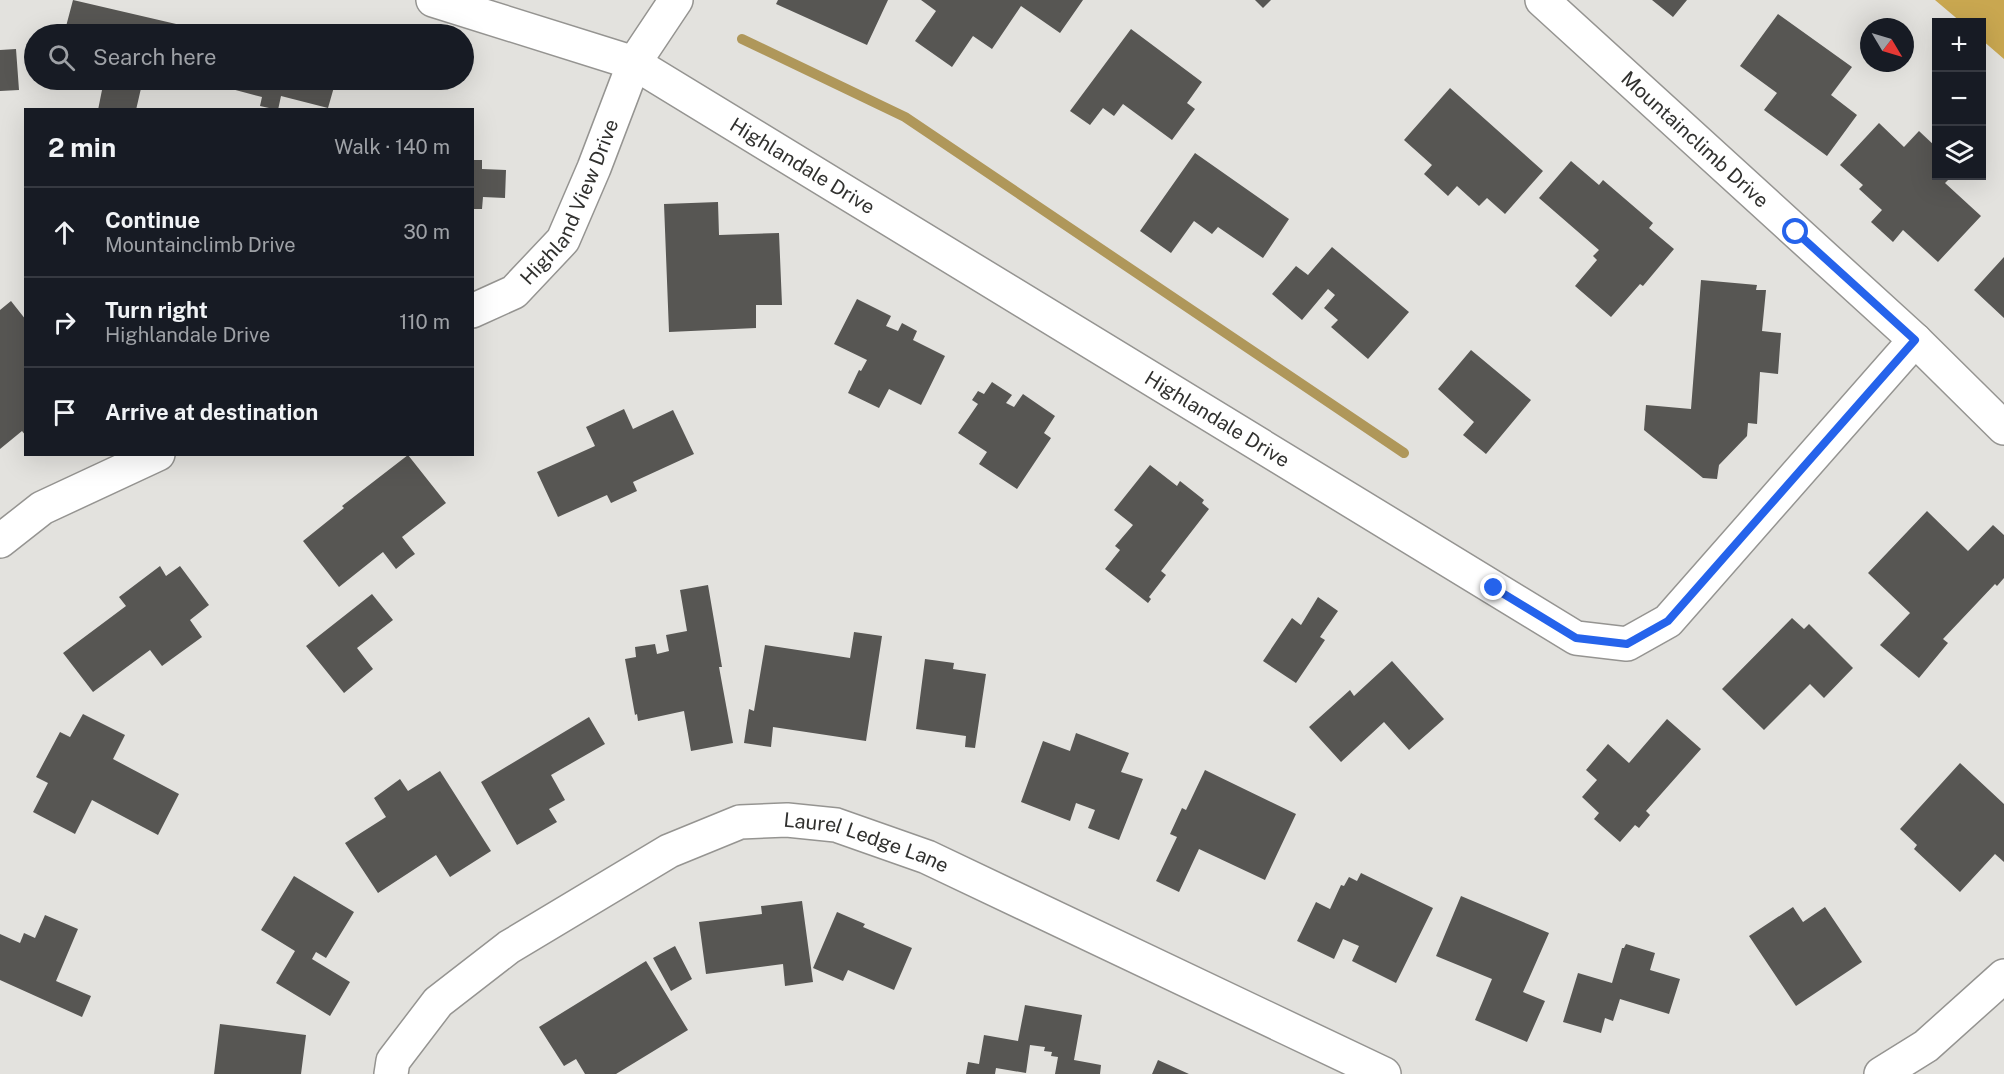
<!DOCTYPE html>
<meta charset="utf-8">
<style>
body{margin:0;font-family:"Public Sans",sans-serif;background:#20242c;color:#f1f3f6}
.controls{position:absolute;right:18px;top:18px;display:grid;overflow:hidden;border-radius:0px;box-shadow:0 6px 24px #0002}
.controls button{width:54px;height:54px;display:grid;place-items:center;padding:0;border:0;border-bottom:2px solid #363941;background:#171b24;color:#f1f3f6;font:30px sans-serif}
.compass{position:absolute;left:1860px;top:18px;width:54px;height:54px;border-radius:50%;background:#171b24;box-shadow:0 6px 24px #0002;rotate:128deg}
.stop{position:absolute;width:18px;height:18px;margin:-14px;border:4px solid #2563eb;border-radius:50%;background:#fff}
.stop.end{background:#2563eb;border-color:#fff;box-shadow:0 2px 6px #0008}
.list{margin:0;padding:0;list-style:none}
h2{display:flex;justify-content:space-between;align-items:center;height:78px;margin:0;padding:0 24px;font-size:26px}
h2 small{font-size:20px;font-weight:400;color:#9ea1a6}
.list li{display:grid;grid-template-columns:39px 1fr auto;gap:18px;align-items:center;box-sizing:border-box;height:90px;padding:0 24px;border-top:2px solid #363941}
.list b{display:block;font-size:22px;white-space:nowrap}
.list p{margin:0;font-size:20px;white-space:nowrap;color:#9ea1a6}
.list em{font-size:20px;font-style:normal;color:#9ea1a6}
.icon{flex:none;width:33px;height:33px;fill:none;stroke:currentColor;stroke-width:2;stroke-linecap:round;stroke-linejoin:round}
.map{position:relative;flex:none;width:2004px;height:1074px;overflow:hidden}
.search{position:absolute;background:#171b24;box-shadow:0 6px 24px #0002;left:24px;top:24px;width:450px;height:66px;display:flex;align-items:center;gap:15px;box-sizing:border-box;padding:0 21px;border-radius:33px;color:#9ea1a6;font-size:22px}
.panel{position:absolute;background:#171b24;box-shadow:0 6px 24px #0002;left:24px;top:108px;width:450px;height:348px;border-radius:0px}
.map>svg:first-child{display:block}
.forest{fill:#c9a750}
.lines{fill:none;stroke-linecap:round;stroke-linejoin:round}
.stream{stroke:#af975a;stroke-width:10}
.building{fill:#575653}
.minor-casing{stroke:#959491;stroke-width:36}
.minor{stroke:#fff;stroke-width:33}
.route{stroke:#2563eb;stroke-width:8}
.labels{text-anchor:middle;stroke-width:6;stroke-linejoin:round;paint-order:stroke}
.street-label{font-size:20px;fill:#31312f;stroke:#e3e2de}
</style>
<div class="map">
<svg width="2004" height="1074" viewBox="0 0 2004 1074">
<rect width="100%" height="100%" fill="#e3e2de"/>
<path class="forest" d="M1935 0H2004V59L1982 40V22H1961Z"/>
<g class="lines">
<path class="stream" d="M742 39 905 117 1404 453"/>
</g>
<path class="building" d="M73 0 189 27 188 34H64Z
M778 0H888L867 45 776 4Z
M921 0H1083L1060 33 1021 6 992 49 973 36 952 67 915 41 936 11Z
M1255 0H1271L1263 8Z
M1652 0H1687L1673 17Z
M1778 14 1852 67 1831 95 1857 115 1827 156 1764 110 1777 93 1740 66Z
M213 25 246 34H211Z
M1131 29 1202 82 1187 103 1195 109 1172 140 1123 104 1114 116 1103 108 1090 125 1070 111Z
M16 49 19 90 0 91V50Z
M104 80H177L176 87 169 86V90L142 84 136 110H98Z
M198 80H336L328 108 281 96 278 110 260 106 262 97Z
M1450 88 1543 171 1505 214 1487 198 1479 206 1457 186 1448 196 1424 174 1432 165 1404 140Z
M1879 123 1904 147 1919 131 1936 147V176H1952L1945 183 1981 216 1938 262 1903 230 1893 242 1871 222 1882 210 1859 189 1863 185 1840 165Z
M1195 153 1289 219 1263 258 1218 227 1212 234 1194 221 1171 253 1140 231Z
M472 160H482V169L506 170 505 198 483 197 482 209H472Z
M1571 161 1599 185 1603 180 1653 223 1649 228 1674 249 1643 286 1640 284 1611 317 1575 286 1597 260 1593 256 1599 250 1539 198Z
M718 202 719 235 779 233 782 305H756V328L669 332 664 204Z
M1332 247 1409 312 1368 359 1331 327 1338 320 1324 308 1335 295 1328 289 1302 320 1272 294 1296 266 1308 275Z
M2004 257V318L1974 290Z
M1701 280 1757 285 1756 290H1766L1762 331 1781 333 1778 374 1760 372 1757 424 1748 423 1747 436 1719 465 1717 479 1703 478 1644 430 1646 405 1691 409Z
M857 299 891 316 886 326 898 331 902 323 917 331 913 340 945 356 921 405 889 389 879 408 848 393 859 370 861 371 867 360 834 344Z
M11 301 26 320V436L22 431 0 449V310Z
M1471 350 1531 400 1486 454 1463 435 1474 422 1438 389Z
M992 382 1012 395 1006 403 1014 407 1023 394 1055 416 1044 433 1051 438 1017 489 979 464 987 452 958 433 978 404 972 400 978 391 984 394Z
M624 409 633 429 673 410 694 454 633 482 637 491 611 503 607 495 558 517 537 472 595 446 586 427Z
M408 455 446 503 402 537 415 554 408 559 396 569 383 552 339 587 303 541 344 508 342 506Z
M1150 465 1177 486 1180 481 1204 500 1202 503 1209 509 1161 571 1166 575 1149 597 1151 599 1148 603 1105 569 1120 550 1115 546 1133 525 1114 510Z
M1927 511 1968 551 1993 525 2004 535V578L1997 586 1995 584 1943 639 1948 643 1919 678 1880 645 1910 613 1868 573Z
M160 566 166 576 180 566 209 605 190 620 202 637 162 666 150 650 93 692 63 653 126 606 119 597Z
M708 585 722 667H719L733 743 691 751 684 711 638 721 637 714 635 715 625 659 636 657 635 647 655 644 657 654 669 651 666 635 687 631 680 590Z
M372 594 393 620 357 648 373 669 344 693 306 646Z
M1318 597 1338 611 1320 637 1325 640 1296 683 1263 661 1292 618 1301 625Z
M1792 618 1804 629 1809 624 1853 668 1824 698 1810 684 1764 730 1722 689Z
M854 632 882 636 866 741 773 727 771 747 744 743 749 709 754 711 765 645 850 658Z
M925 659 954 663 953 669 986 674 975 748 965 747 966 736 916 729Z
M1392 661 1444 719 1409 750 1384 722 1341 762 1309 727 1350 690 1354 696Z
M83 714 125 735 113 759 179 794 158 835 92 800 75 834 33 812 48 783 36 777 60 732 70 737Z
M589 717 605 744 551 775 565 800 549 809 557 822 517 845 481 782Z
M1667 719 1701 749 1646 811 1650 815 1639 828 1635 825 1620 842 1594 819 1599 813 1582 797 1597 780 1586 770 1608 744 1629 763Z
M1076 733 1129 753 1121 772 1143 779 1119 840 1088 828 1095 810 1076 803 1070 821 1021 802 1043 741 1070 751Z
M1960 763 2004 804V862L1995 854 1960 892 1914 849 1917 845 1900 829Z
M1205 770 1296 814 1265 880 1199 849 1179 892 1156 881 1177 837 1170 834 1182 808 1186 810Z
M440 771 491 851 450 877 436 855 378 893 345 843 386 817 374 798 400 779 408 791Z
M1361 873 1433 908 1396 983 1352 961 1359 946 1343 939 1334 959 1297 941 1316 902 1330 909 1341 885 1344 886 1349 877 1357 881Z
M294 876 354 912 326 958 316 952 312 959 350 982 330 1016 276 983 295 951 261 930Z
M1461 896 1549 933 1523 992 1545 1001 1527 1042 1475 1020 1492 979 1436 956Z
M802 901 813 982 785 986 783 964 706 974 699 922 762 914 761 906Z
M1793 907 1803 922 1825 907 1862 962 1796 1006 1749 936Z
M837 912 865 924 863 927 912 948 894 990 848 970 843 981 813 968Z
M45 915 78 929 56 981 91 996 82 1017 0 980V934L20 943 24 933 35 938Z
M1626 944 1655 953 1650 970 1680 979 1669 1014 1620 999 1613 1021 1605 1018 1601 1033 1563 1022 1578 973 1612 983 1622 948H1624Z
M675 946 692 979 671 991 653 958Z
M646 961 688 1030 616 1074H585L576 1059 564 1066 539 1027Z
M1025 1005 1082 1015 1074 1060 1101 1065 1100 1074H1055L1058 1057 1051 1056 1052 1052 1044 1051 1045 1047 1030 1045 1026 1073 996 1068 995 1074H966L968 1062 979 1064 984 1035 1018 1041Z
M220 1024 306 1035 301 1074H214Z
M1158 1060 1189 1074H1152Z"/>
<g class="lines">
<defs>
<g id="minor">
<path id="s1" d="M433 0 634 63 1576 638 1627 644 1668 621 1915 340"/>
<path id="s2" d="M1542 0 1915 340 2004 428"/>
<path id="s3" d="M472 311 514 292 563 240 594 168 634 63 676 0"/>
<path d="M0 541 42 508 158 454"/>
<path id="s4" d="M391 1074 393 1061 438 1002 509 947 669 851 740 822 787 820 836 825 927 857 1384 1074"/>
<path d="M1881 1074 1926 1046 2004 976"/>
</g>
</defs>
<use href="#minor" class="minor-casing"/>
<use href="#minor" class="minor"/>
</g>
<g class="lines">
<path class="route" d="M1494 588 1576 638 1627 644 1668 621 1915 340 1796 232"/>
</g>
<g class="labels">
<g class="street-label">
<text dy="7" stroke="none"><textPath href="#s2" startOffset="207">Mountainclimb Drive</textPath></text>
<text dy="7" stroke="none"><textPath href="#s1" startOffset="408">Highlandale Drive</textPath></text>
<text dy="7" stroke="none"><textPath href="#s3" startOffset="154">Highland View Drive</textPath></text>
<text dy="7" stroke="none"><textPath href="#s1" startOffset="894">Highlandale Drive</textPath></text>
<text dy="7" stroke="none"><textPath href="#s4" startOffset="570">Laurel Ledge Lane</textPath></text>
</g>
</g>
</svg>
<div class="controls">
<button>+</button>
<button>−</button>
<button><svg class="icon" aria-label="layers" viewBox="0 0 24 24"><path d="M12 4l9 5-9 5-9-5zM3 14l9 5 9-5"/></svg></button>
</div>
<svg class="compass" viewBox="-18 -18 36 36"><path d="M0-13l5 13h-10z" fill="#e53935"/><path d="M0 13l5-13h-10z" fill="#9ea1a6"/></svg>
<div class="stop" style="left:1796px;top:232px"></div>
<div class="stop end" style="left:1494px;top:588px"></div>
<div class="search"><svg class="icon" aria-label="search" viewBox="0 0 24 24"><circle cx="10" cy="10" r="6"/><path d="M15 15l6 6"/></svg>Search here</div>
<section class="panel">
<h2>2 min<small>Walk · 140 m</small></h2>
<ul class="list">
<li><svg class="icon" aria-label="ahead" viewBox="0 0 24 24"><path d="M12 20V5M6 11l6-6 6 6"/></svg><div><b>Continue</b><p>Mountainclimb Drive</p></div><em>30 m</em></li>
<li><svg class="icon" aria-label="right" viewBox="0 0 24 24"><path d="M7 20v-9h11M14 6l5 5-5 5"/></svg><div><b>Turn right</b><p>Highlandale Drive</p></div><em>110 m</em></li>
<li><svg class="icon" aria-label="arrive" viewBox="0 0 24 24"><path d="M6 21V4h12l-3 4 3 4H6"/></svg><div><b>Arrive at destination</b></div></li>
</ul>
</section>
</div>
